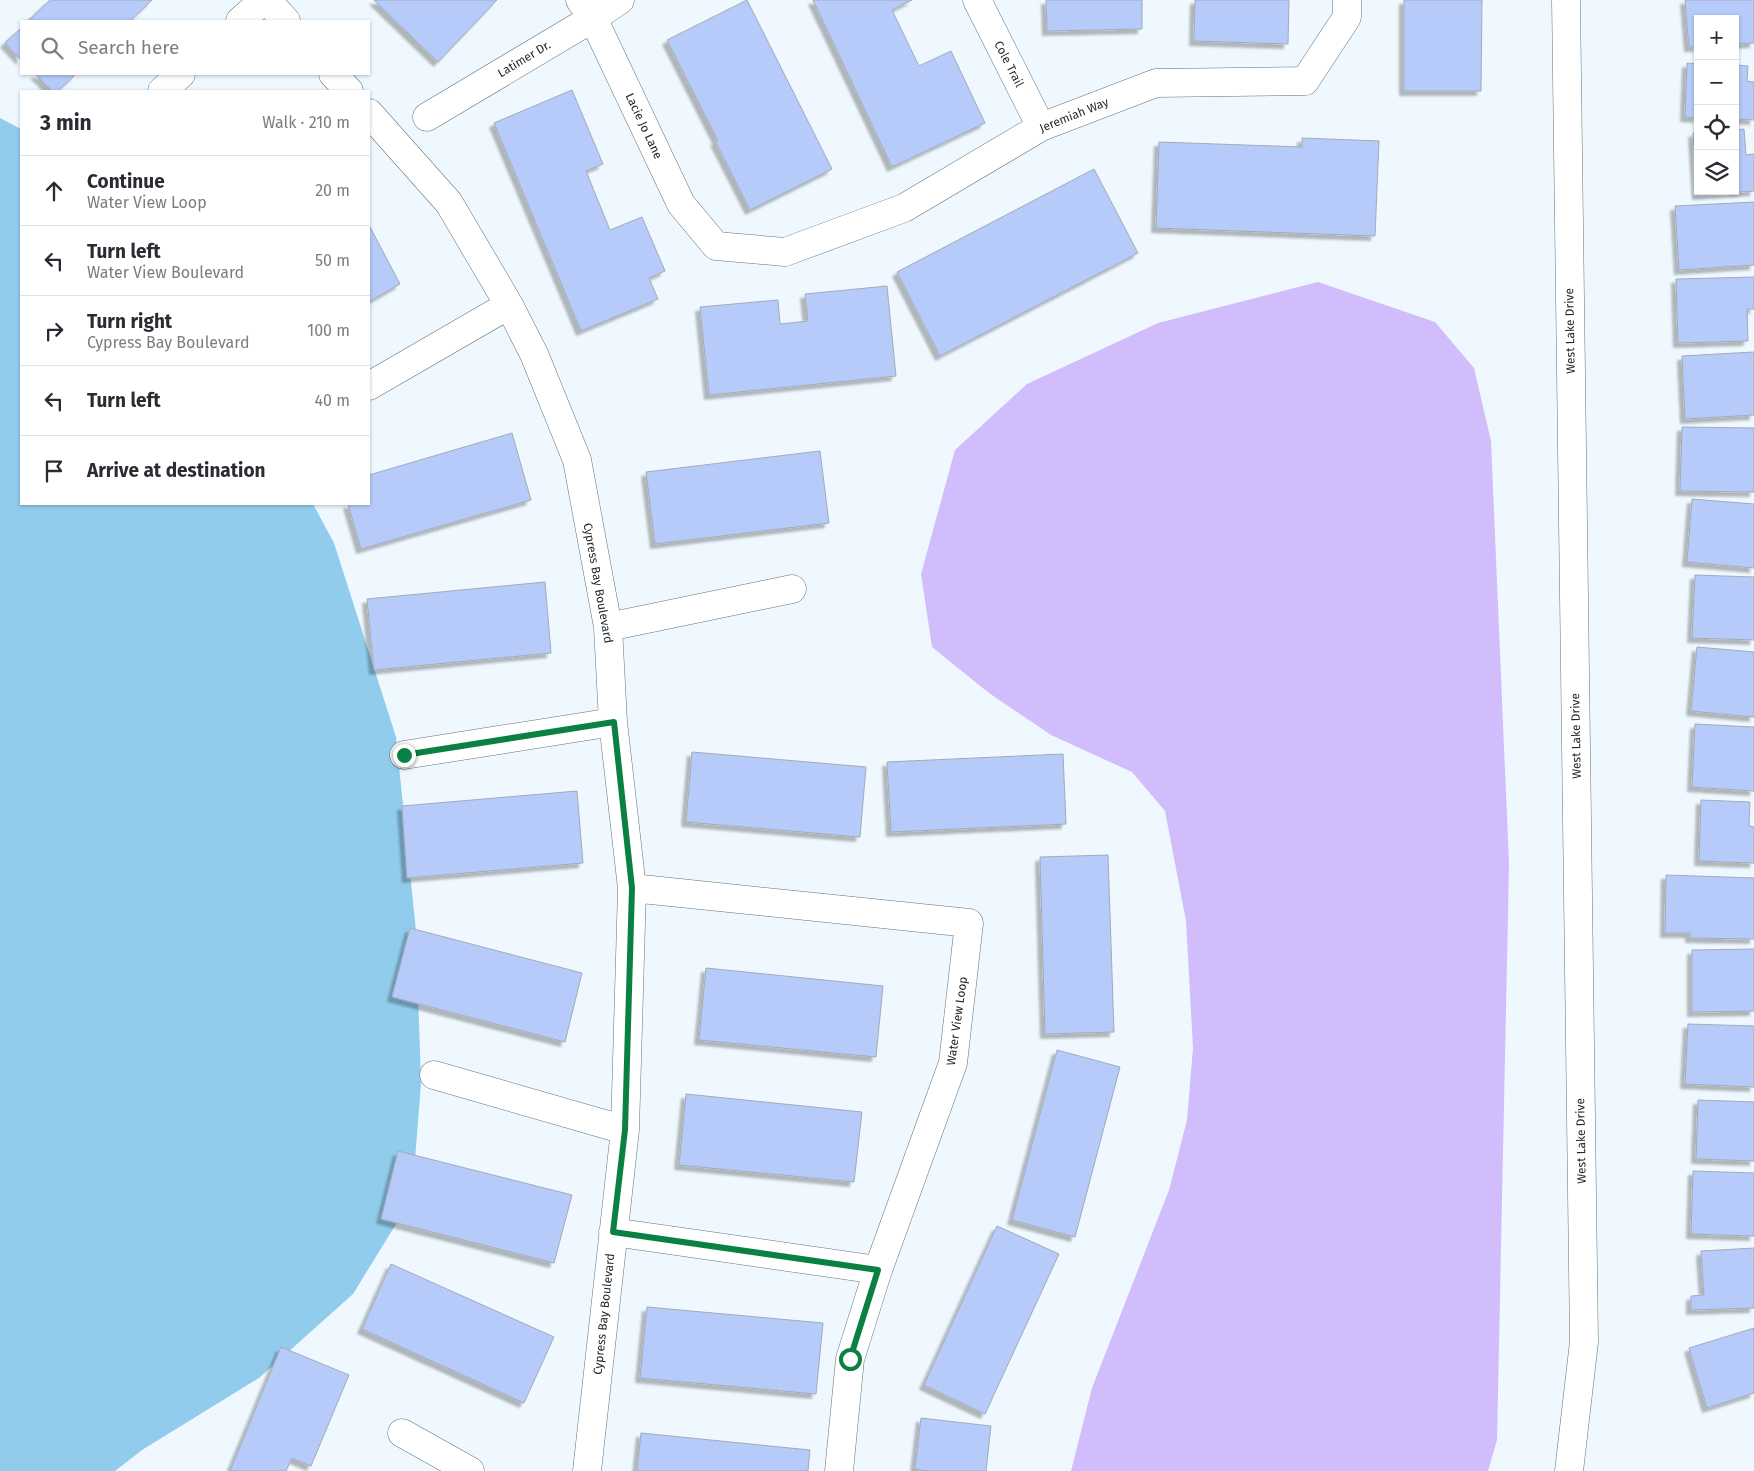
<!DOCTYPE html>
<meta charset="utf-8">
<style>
body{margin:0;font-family:"Fira Sans",sans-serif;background:#f7f7f7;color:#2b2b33}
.controls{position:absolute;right:15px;top:15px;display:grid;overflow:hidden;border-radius:0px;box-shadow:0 1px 4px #0004}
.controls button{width:45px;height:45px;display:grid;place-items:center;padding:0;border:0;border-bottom:1px solid #e1e1e2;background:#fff;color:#2b2b33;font:25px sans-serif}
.stop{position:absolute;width:15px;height:15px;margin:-11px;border:4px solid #0b8043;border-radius:50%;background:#fff}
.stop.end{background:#0b8043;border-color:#fff;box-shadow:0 1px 5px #0008}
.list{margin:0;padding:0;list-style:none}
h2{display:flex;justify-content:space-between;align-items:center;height:65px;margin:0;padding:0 20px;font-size:21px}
h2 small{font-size:16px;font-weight:400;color:#7c7c81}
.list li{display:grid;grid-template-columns:32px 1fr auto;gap:15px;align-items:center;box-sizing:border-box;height:70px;padding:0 20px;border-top:1px solid #e1e1e2}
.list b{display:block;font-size:19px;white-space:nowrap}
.list p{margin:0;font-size:16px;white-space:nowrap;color:#7c7c81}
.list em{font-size:16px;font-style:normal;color:#7c7c81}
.icon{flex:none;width:28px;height:28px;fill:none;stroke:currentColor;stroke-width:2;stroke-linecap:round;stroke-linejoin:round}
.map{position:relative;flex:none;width:1754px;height:1471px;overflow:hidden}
.search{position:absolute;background:#fff;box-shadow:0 1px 4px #0004;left:20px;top:20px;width:350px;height:55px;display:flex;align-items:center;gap:12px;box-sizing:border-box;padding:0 18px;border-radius:0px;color:#7c7c81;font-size:19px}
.panel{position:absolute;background:#fff;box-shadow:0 1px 4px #0004;left:20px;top:90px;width:350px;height:415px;border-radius:0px}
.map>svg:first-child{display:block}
.green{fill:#91cced}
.water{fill:#d1bdfb}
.building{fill:#b6cbfa;stroke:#a3aab8;filter:url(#shadow)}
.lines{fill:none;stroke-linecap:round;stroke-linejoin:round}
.minor-casing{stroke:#64737c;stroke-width:29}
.minor{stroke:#fff;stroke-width:28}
.route{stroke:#0b8043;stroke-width:6}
.labels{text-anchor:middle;stroke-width:4;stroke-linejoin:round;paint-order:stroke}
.street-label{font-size:12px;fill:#22282c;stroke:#fff}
</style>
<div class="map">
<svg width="1754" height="1471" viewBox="0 0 1754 1471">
<defs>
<filter id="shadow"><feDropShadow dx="-4.5" dy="4.5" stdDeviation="1" flood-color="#0004"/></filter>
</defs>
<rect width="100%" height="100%" fill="#eef8fe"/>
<path class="green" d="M0 118 21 129V504H313L334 543 396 737 416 931 421 1083 412 1198 353 1294 259 1378 142 1450 115 1471H0Z"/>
<path class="water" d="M1318 282 1435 322 1474 368 1491 441 1509 864 1497 1440 1488 1471H1071L1092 1388 1169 1190 1187 1120 1193 1048 1186 921 1165 811 1132 772 1051 735 989 693 932 647 921 574 955 450 1027 384 1158 323Z"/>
<path class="building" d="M50 0H152L130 21H28Z
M374 0H497L438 62Z
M747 0 832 169 750 210 715 141H718L667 40Z
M813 0H912L892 10 919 66 951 51 985 123 892 167Z
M1046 0H1142V29L1047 31Z
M1195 0H1289L1288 44 1194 41Z
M1404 0H1482L1481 91H1404Z
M1685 0H1754V43L1735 44V19H1698V47H1689Z
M21 28V60L5 43Z
M1687 63 1698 64V118L1685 117Z
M1735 65 1748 66 1747 81 1754 82V120L1735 119Z
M35 74H76L58 91H52Z
M572 90 603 164 586 171 610 230 642 217 665 271 649 278 658 299 581 331 494 123Z
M1744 129 1746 155 1754 154V191L1697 195 1693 133 1698 132V191H1735V130Z
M1302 138 1379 141 1375 236 1156 228 1159 142 1302 147Z
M1094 169 1138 253 940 356 897 272Z
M1754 202V265L1679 270 1675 206Z
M369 225 400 284 369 302Z
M1754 277V309H1747L1748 341 1678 343 1676 279Z
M887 286 896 376 709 395 700 307 778 300 780 324 808 321 805 294Z
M1754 352V415L1685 419 1682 356Z
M1682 427 1754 428V492L1680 491Z
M512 433 531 500 361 549 348 504H369V475Z
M820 451 829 523 655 544 646 472Z
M1692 499 1754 504V568L1687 562Z
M1695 575 1754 577V640L1692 638Z
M545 582 551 653 374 670 367 599Z
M1697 647 1754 652V717L1691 711Z
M1695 724 1754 727V791L1692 787Z
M692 752 866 767 860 837 686 822Z
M1063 754 1066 824 891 832 887 762Z
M577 791 583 863 407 878 402 806Z
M1701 800 1750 802 1749 826 1754 827V863L1699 861Z
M1108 855 1114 1032 1045 1034 1040 857Z
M1666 875 1754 878V939L1690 938V933H1665Z
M410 928 582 973 565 1042 392 997Z
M1754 949V1011L1692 1012V950Z
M706 968 883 986 876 1057 699 1040Z
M1688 1024 1754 1026V1087L1685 1084Z
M1057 1050 1120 1067 1075 1237 1012 1220Z
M686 1094 862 1112 854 1182 679 1165Z
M1698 1100 1754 1102V1161L1696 1159Z
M398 1151 572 1195 554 1263 381 1219Z
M1693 1171 1754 1173V1236L1691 1234Z
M997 1226 1059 1254 985 1414 924 1385Z
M1754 1248V1308L1691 1310V1296L1704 1295 1701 1251Z
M391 1264 554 1337 524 1403 362 1329Z
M647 1307 823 1323 816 1394 640 1378Z
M1754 1328V1393L1707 1408 1689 1348Z
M281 1347 349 1375 311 1466 292 1458 286 1471H230Z
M921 1418 991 1426 986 1471H927L915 1469Z
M641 1433 810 1450 808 1471H637Z"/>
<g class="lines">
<defs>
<path id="minor" d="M267 0 286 21
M580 0 593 18 681 204 716 246 785 252 904 208 1041 127 1156 83 1305 81 1347 17V0
M977 0 1041 127
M1566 0 1584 1342 1569 1471
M240 21 264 0
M333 74 349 91
M162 91 181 74
M369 113 449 203 509 305 534 354 577 460 608 627 613 722 632 888 625 1130 587 1471
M427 117 593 18 620 0
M369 386 509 305
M608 627 792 589
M404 755 613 722
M632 888 969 923 953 1063 878 1270 850 1359 839 1471
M434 1075 625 1130
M613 1232 878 1270
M402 1433 470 1471"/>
</defs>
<use href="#minor" class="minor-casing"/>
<use href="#minor" class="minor"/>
</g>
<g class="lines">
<path class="route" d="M404 755 614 722 632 888 625 1130 613 1232 878 1270 850 1359"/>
</g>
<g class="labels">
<g class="street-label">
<text transform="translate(524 59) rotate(-31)" y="4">Latimer Dr.</text>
<text transform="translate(1009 64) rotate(63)" y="4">Cole Trail</text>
<text transform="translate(1074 115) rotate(-22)" y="4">Jeremiah Way</text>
<text transform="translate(644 126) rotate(65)" y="4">Lacie Jo Lane</text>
<text transform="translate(1570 331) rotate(-91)" y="4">West Lake Drive</text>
<text transform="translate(598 583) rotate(80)" y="4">Cypress Bay Boulevard</text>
<text transform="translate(1576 736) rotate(-91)" y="4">West Lake Drive</text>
<text transform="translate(957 1021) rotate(-82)" y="4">Water View Loop</text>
<text transform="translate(1581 1141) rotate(-91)" y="4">West Lake Drive</text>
<text transform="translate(604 1314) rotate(-84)" y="4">Cypress Bay Boulevard</text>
</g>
</g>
</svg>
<div class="controls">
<button>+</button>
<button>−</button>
<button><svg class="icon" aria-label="locate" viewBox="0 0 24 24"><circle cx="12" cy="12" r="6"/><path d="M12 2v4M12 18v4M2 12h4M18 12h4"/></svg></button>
<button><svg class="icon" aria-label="layers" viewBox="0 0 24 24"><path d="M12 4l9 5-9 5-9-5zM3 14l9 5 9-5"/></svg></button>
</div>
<div class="stop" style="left:850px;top:1359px"></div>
<div class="stop end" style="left:404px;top:755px"></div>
<div class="search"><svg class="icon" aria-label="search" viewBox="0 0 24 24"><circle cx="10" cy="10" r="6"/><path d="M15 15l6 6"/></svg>Search here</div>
<section class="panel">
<h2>3 min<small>Walk · 210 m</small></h2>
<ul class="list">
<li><svg class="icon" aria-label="ahead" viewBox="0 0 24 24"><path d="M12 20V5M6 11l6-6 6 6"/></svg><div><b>Continue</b><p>Water View Loop</p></div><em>20 m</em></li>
<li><svg class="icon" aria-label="left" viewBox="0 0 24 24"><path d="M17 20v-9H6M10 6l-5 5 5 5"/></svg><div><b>Turn left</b><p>Water View Boulevard</p></div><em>50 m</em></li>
<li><svg class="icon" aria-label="right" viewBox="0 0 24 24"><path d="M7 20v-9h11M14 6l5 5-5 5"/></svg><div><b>Turn right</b><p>Cypress Bay Boulevard</p></div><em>100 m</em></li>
<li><svg class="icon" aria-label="left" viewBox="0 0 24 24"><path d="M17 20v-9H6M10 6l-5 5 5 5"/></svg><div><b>Turn left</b></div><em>40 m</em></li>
<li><svg class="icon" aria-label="arrive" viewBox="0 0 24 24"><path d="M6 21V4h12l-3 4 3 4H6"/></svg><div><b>Arrive at destination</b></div></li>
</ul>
</section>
</div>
